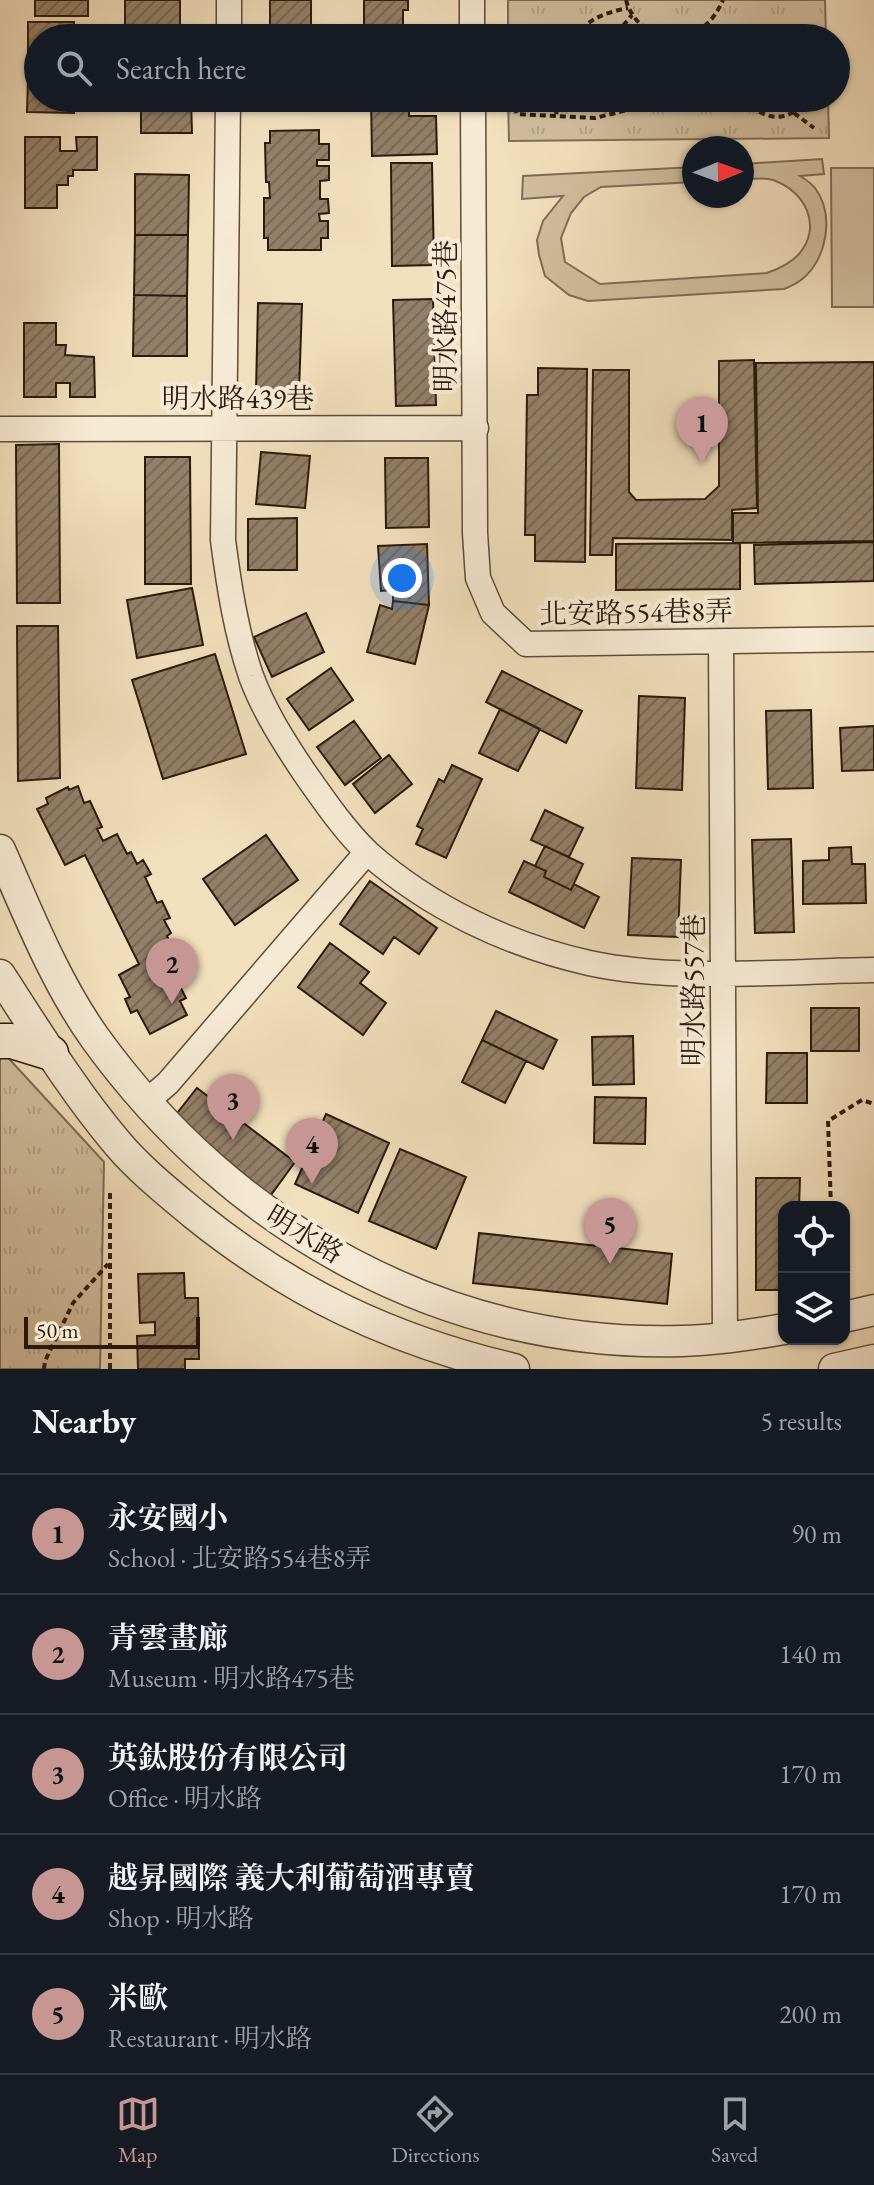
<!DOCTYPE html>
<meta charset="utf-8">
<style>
body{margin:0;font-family:"EB Garamond","Noto Serif TC",serif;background:#242831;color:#f1f3f6}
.controls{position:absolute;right:24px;bottom:24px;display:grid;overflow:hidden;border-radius:16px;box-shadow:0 2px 6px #0004}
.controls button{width:72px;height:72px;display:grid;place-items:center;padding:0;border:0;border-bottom:2px solid #363941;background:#171b24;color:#f1f3f6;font:40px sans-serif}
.compass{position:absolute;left:682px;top:136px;width:72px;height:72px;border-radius:50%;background:#171b24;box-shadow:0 2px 6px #0004;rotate:89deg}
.scale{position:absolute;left:24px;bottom:20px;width:176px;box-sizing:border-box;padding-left:8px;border:4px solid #2d1a0c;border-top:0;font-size:22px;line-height:28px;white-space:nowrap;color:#2d1a0c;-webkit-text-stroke:6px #f7ead4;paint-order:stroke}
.you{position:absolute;left:402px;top:578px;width:28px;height:28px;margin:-20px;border:6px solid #fff;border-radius:50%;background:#1a73e8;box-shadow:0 0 0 12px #1a73e833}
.badge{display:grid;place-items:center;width:52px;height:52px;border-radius:50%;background:#c59692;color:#111;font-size:26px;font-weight:700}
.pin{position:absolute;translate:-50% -66px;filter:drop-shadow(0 2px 4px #0008)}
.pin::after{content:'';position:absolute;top:42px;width:28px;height:24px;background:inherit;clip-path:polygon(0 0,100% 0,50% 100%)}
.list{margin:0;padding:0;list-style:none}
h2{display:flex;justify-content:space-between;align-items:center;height:104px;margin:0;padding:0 32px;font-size:34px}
h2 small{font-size:26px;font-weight:400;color:#9ea1a6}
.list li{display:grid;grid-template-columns:52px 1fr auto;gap:24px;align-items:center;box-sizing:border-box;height:120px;padding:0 32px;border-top:2px solid #363941}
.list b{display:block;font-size:30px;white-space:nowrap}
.list p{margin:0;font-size:26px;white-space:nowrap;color:#9ea1a6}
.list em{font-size:26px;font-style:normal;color:#9ea1a6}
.icon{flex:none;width:44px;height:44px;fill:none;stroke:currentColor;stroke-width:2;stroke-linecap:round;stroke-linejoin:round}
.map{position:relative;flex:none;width:874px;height:1369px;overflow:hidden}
.search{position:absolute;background:#171b24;box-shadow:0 2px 6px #0004;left:24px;right:24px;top:24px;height:88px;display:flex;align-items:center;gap:20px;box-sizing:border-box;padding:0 28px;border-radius:44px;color:#9ea1a6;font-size:30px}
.sheet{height:704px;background:#171b24}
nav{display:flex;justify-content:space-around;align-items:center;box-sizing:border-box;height:112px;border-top:2px solid #363941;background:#171b24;font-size:22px;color:#9ea1a6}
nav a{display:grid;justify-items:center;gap:4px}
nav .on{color:#c59692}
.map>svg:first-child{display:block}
.grass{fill:url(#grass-tufts);stroke:#7f6c56;stroke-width:2}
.pitch{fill:#d1be9f;stroke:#7f6c56;stroke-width:2}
.building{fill:url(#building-hatch);stroke:#2d1a0c;stroke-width:2}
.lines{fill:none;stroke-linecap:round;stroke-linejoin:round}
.minor-casing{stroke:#5e4b38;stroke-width:27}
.tertiary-casing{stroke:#5e4b38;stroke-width:33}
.secondary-casing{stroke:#2d1a0c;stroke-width:37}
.path{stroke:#2d1a0c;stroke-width:4;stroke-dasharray:6 4;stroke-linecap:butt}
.minor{stroke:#f7ead4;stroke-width:24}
.tertiary{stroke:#f7ead4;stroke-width:30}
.secondary{stroke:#f7ead4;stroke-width:34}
.labels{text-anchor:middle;stroke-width:8;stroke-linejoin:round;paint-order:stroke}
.street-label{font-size:28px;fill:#2d1a0c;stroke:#f7ead4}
</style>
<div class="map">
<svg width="874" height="1369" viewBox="0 0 874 1369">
<defs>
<pattern id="grass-tufts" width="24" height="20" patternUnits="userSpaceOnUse" patternTransform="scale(2)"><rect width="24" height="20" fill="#d1be9f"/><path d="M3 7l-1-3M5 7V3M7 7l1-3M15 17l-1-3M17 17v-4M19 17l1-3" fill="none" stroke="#b4a388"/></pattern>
<pattern id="building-hatch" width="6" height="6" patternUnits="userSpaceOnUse" patternTransform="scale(2)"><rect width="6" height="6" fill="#938068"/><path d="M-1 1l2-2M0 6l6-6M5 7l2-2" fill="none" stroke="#786854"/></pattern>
</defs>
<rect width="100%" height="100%" fill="#f2dfbd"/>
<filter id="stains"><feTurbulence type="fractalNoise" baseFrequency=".0025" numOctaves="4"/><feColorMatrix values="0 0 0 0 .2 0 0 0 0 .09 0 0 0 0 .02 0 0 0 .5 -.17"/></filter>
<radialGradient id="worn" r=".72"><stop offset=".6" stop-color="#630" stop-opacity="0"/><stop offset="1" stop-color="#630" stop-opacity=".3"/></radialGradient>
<path class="grass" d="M508 0H825L826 38H508Z
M508 98H828L829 138 509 141Z
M0 1049 104 1162 100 1369H0Z"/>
<path class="pitch" d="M822 159 824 174 800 176C805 179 811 183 815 188 835 215 827 260 801 280 796 284 789 287 784 289L588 301 569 295 545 276 539 255 537 240 543 221 563 196 522 199 523 176 694 167V182L601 187 584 197 571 213 561 238 565 262 600 284 767 273C778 269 790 264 799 254 823 226 805 191 773 180 764 177 752 179 742 180V164Z
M831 168H874V307H832Z"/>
<path class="building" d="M35 0H88V16H35Z
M125 0H180V38H125Z
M270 0H311V26L270 25Z
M364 0H408V10H403V35L408 36V38H364Z
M28 22H74V38H38V56H28Z
M28 78H38V98H74V113L27 112Z
M141 98H191L192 133H141Z
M263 98H308V109H263Z
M371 98H409V116H436L437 154 372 156Z
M319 130V144H329V160H317V166H329V180L320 181V199H328L329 213 319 214 320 221H328V238H321V250H268V238H264V198H270L269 182H266L265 143H270V131Z
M25 137H60V151H77L76 137H97V170H73V176H68V185H57V208H25Z
M391 163H432L434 265 392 266Z
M135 174 189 175 188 235H135Z
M135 235H188L187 296 134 295Z
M134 295 187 296V356H133Z
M433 299 436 405 396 406 393 300Z
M258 303 302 304 299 392 256 391Z
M24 323H56V345H66L65 355 94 357 95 397H70V383H56V397H24Z
M754 360 757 508 732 510V540L613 538 612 555H590L593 370H629V492L636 500 705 499 719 486V361Z
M874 362V541L733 543V513H758L756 363Z
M538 368 587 369 585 562 535 561V535H525L527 395H538Z
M59 444 60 603H17L16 445Z
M261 452 310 456 305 508 256 504Z
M145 457H190L191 584H145Z
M385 458H428L429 527 386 528Z
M297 518V570H248V519Z
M874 542V581L755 584 754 545Z
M740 543V589L616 590V544Z
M427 544 429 605 393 601V590L381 591 378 546Z
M192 588 203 645 137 658 127 600Z
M393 601 429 605 415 664 367 652 380 605 392 609Z
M306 613 324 652 272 677 254 637Z
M17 626H58L60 778 18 781Z
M215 654 246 754 163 779 132 680Z
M331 668 353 700 309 730 287 699Z
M502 671 582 711 566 743 486 702Z
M639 696 685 698 682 790 636 788Z
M500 709 540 729 518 771 479 753Z
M811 710 813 788 768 789 766 711Z
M354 721 381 758 345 785 317 747Z
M874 726V770L842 771 840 728Z
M389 755 412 784 375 813 353 784Z
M452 765 482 779 446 858 416 844 423 829 417 826 439 779 444 782Z
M78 786 84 803 90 801 102 827 97 829 103 841 117 834 127 854 131 852 137 864 143 860 151 874 145 877 157 903 162 901 170 918 164 920 171 933 167 936 175 953 160 961 167 974 172 971 186 998 180 1001 187 1015 150 1034 137 1010 131 1013 125 999 130 997 119 975 139 964 85 855 65 865 37 809 48 804 46 798 68 787 69 790Z
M545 810 583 828 569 857 531 840Z
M266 835 298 880 235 925 203 879Z
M791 839 794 932 755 933 752 840Z
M545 846 583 864 571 890 544 877 546 871 535 866Z
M851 847 852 864H865L866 903 803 904V861L829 860V848Z
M632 858 681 860 678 937 628 935Z
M524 861 546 871 544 877 571 890 574 884 599 897 584 928 509 892Z
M370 881 437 928 419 954 394 937 383 954 340 924Z
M330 943 369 972 360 983 386 1003 363 1035 298 987Z
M811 1008H859V1051H811Z
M496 1011 557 1040 543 1069 482 1040Z
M633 1036 634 1084 593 1085 592 1037Z
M482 1040 526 1061 505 1103 462 1082Z
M767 1053H807V1103H766Z
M197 1088 295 1162 268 1199 174 1117Z
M595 1097 646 1098 645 1144 594 1143Z
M326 1114 389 1143 358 1213 295 1184Z
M400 1149 466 1177 436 1249 369 1221Z
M756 1178H800L799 1207H784V1290H756Z
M479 1233 672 1254 667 1304 473 1283Z
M184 1273 185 1298H198L199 1359H185V1369H138L137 1336 155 1335V1322L140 1323 138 1274Z"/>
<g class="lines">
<defs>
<path id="minor" d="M472 0V38
M229 38V0
M228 98 223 540C229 586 236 632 251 676 264 711 284 742 304 772 323 799 344 830 368 853 430 908 509 945 589 963 677 982 784 971 874 970
M473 98 475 533 478 578 493 613 526 644 874 639
M0 429 476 428
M721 642 725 1338
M146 1102 168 1083 367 852"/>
<path id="tertiary" d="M0 850C28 913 55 982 95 1038 232 1228 445 1348 682 1341 717 1340 750 1335 784 1329
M0 975C37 1032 74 1092 118 1144 140 1170 169 1193 194 1214 292 1293 391 1340 514 1369
M844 1317 874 1310
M834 1369 874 1360"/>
<path id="secondary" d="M0 1041H12L51 1053"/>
</defs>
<use href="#minor" class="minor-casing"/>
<use href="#tertiary" class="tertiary-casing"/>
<use href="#secondary" class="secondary-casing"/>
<path class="path" d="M626 0C632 23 651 35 673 38
M576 38C585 19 608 12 628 8
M608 38 617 33 632 15
M677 38C701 33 713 22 723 0
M511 98 517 114 595 118 676 98
M745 98C762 122 791 124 807 98
M794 113 814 128
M556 114 560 98
M831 1207 828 1121 862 1100 874 1104
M844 1281 846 1285
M44 1369 45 1361 73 1303 108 1264
M110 1369V1191"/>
<use href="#minor" class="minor"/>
<use href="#tertiary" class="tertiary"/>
<use href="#secondary" class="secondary"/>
</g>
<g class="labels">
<g class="street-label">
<text transform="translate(445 316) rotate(-90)" y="10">明水路475巷</text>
<text x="238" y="408">明水路439巷</text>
<text transform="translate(636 612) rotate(-1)" y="10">北安路554巷8弄</text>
<text transform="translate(693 990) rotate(-90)" y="10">明水路557巷</text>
<text transform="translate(305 1234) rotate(31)" y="10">明水路</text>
</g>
</g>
<rect width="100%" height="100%" filter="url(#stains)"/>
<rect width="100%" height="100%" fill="url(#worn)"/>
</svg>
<div class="controls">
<button><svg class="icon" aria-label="locate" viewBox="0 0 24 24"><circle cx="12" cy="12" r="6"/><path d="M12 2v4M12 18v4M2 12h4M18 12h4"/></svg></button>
<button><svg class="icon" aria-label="layers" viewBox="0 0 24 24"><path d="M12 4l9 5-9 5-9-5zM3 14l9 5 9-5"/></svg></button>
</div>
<svg class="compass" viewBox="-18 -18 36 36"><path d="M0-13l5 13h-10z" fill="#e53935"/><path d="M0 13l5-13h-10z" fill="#9ea1a6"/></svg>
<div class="scale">50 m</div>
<div class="you"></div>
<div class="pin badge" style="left:702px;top:463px">1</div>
<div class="pin badge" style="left:172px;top:1004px">2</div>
<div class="pin badge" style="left:233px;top:1140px">3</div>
<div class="pin badge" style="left:312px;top:1184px">4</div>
<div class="pin badge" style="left:610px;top:1264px">5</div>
<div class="search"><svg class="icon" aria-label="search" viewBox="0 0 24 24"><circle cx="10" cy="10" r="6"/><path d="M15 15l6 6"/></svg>Search here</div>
</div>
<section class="sheet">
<h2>Nearby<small>5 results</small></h2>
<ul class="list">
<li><span class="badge">1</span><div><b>永安國小</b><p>School · 北安路554巷8弄</p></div><em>90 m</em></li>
<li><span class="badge">2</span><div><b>青雲畫廊</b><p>Museum · 明水路475巷</p></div><em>140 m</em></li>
<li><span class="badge">3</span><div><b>英鈦股份有限公司</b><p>Office · 明水路</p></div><em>170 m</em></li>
<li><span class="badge">4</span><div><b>越昇國際 義大利葡萄酒專賣</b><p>Shop · 明水路</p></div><em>170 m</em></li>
<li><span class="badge">5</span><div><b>米歐</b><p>Restaurant · 明水路</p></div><em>200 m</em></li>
</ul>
</section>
<nav>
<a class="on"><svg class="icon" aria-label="map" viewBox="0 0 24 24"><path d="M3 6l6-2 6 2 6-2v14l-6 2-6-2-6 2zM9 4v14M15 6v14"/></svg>Map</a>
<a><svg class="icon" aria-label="directions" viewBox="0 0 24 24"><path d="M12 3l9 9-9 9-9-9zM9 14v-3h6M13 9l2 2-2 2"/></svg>Directions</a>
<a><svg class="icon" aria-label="saved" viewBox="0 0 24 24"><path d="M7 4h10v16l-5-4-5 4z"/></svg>Saved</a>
</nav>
